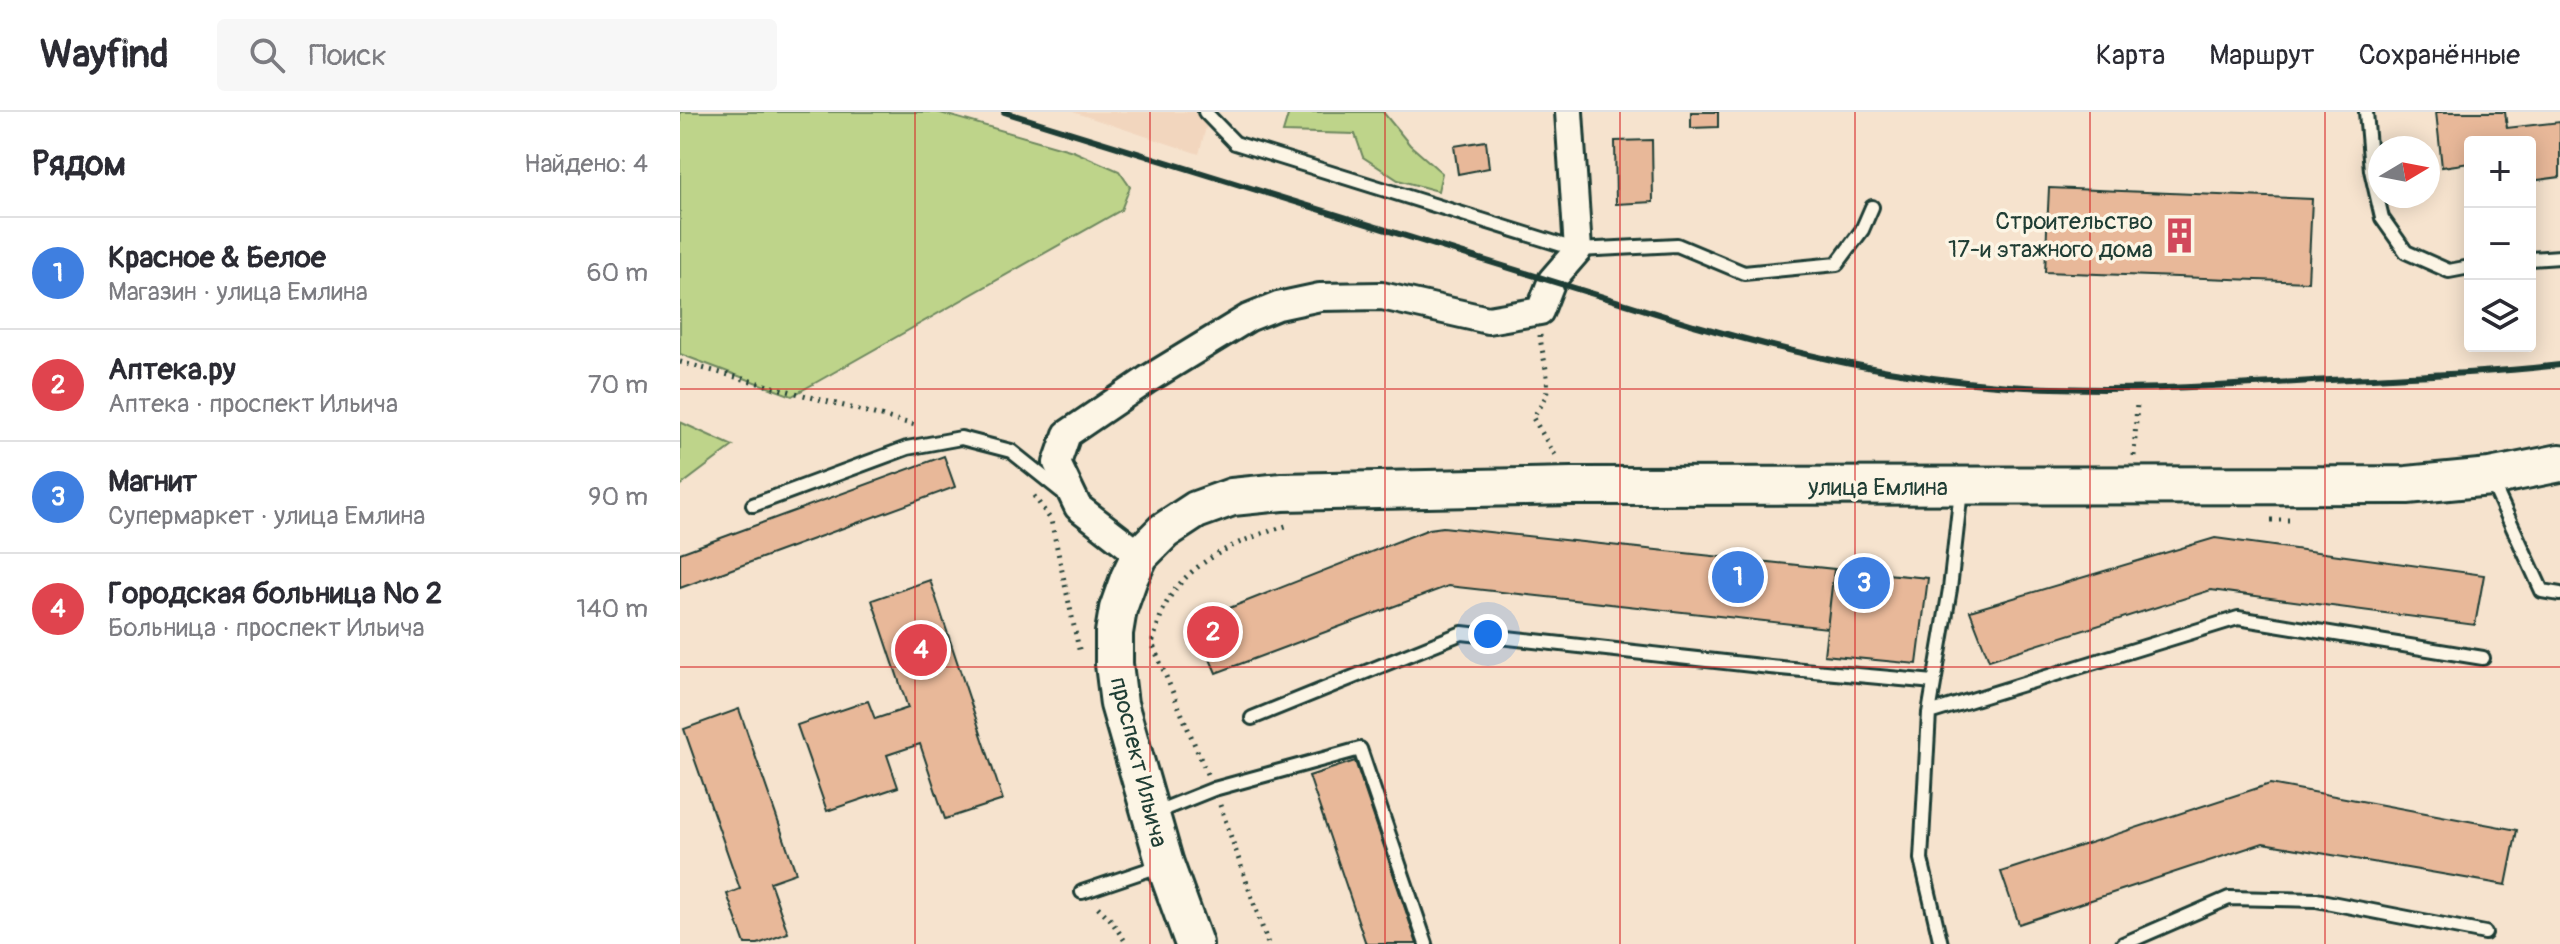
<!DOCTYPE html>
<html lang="ru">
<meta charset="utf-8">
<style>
body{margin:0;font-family:Pangolin,sans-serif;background:#f7f7f7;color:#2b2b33}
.controls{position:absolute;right:24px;top:24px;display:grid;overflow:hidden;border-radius:8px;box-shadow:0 4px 20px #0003}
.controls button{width:72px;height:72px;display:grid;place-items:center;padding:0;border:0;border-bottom:2px solid #e1e1e2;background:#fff;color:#2b2b33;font:40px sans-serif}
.compass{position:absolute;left:1688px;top:24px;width:72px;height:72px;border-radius:50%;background:#fff;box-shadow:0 4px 20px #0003;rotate:80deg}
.you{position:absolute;left:808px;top:522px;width:28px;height:28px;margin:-20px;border:6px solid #fff;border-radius:50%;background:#1a73e8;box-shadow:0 0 0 12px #1a73e833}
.badge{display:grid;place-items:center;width:52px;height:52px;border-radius:50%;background:#d1495b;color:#fff;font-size:26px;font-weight:700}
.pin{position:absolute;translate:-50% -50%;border:4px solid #fff;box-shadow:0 2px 8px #0006}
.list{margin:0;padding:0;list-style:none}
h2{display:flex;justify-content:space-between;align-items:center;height:104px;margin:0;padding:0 32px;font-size:34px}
h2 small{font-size:26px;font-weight:400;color:#7c7c81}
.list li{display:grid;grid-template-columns:52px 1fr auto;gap:24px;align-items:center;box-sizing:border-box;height:112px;padding:0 32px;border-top:2px solid #e1e1e2}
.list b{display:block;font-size:30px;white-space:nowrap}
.list p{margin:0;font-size:26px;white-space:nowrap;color:#7c7c81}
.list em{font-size:26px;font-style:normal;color:#7c7c81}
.icon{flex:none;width:44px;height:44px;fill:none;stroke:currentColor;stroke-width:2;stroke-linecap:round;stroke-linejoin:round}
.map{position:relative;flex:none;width:1880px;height:832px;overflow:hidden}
header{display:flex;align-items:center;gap:48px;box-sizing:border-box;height:112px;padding:0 40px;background:#fff;border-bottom:2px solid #e1e1e2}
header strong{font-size:38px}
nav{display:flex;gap:44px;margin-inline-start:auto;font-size:28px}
.search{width:560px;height:72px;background:#f7f7f7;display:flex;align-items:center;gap:20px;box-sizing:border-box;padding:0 28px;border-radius:8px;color:#7c7c81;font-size:30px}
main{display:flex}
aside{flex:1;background:#fff}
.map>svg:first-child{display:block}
.built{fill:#f2d6be}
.green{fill:#bed48a;stroke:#6e885f;stroke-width:2}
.building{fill:#e8b899;stroke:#1f3d34;stroke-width:2}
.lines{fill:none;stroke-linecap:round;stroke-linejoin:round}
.lane-casing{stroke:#1f3d34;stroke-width:18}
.street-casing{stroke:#1f3d34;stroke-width:32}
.secondary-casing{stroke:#1f3d34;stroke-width:42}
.path{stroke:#1f3d34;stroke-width:5;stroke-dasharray:2 6;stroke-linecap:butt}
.lane{stroke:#fcf5e5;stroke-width:12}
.street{stroke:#fcf5e5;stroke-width:26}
.secondary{stroke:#fcf5e5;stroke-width:36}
.rail{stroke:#1f3d34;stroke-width:6}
.grid{fill:none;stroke:#d62828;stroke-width:2;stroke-opacity:0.55}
.labels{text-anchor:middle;stroke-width:7;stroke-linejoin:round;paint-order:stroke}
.poi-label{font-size:24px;fill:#1f3d34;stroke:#fcf5e5;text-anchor:end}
.street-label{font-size:24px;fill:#1f3d34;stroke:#fcf5e5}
</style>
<header>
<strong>Wayfind</strong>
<div class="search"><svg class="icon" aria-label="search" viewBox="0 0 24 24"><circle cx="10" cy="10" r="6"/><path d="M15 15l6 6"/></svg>Поиск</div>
<nav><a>Карта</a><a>Маршрут</a><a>Сохранённые</a></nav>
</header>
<main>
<aside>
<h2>Рядом<small>Найдено: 4</small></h2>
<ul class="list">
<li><span class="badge" style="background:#3f7fe0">1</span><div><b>Красное &amp; Белое</b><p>Магазин · улица Емлина</p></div><em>60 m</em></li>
<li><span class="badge" style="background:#e0444e">2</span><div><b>Аптека.ру</b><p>Аптека · проспект Ильича</p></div><em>70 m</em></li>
<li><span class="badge" style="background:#3f7fe0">3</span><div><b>Магнит</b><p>Супермаркет · улица Емлина</p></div><em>90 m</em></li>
<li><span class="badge" style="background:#e0444e">4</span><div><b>Городская больница № 2</b><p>Больница · проспект Ильича</p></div><em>140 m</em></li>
</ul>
</aside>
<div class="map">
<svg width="1880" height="832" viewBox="0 0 1880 832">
<rect width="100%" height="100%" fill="#f6e3ce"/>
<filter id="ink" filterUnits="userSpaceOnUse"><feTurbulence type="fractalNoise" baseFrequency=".0125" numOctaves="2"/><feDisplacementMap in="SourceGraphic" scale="16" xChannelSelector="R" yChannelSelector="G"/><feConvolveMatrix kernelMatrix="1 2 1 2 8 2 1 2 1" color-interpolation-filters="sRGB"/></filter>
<g filter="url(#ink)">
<path class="built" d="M393 0H530L519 42Z"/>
<path class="green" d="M0 0H257L393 39 439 59 450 75 441 98 112 284 0 242Z
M609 0H703L730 33 762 61 758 79 718 68 683 45 675 22 603 20Z
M0 310 53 334 0 374Z"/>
<path class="building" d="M1011 0H1038V15L1011 16Z
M1756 0H1825L1827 16 1880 10V65L1850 69V30H1790V51L1762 55Z
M972 28 973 90 936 92 935 29Z
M806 29 809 56 778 62 774 34Z
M1369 76 1632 87 1628 170 1365 160Z
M264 344 275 375 0 476V441Z
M763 415 1154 457 1147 516 768 474 536 561 514 510 749 417Z
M1535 426 1804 463 1795 513 1531 478 1309 548 1290 499Z
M1154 457 1248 466 1237 552 1144 543Z
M250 468 323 688 265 707 240 632 207 643 218 675 147 699 117 613 188 589 195 607 228 596 192 488Z
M59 597 116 761 90 770 108 821 78 832H65L47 782 60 777 4 617Z
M675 649 737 832H686L629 664Z
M1590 672 1837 718 1826 773 1583 731 1339 812 1321 760Z"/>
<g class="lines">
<defs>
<path id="lane" d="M525 0 555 31 898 138 997 133 1064 161 1157 152 1182 118 1192 95
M1686 0 1691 58 1702 106 1726 140 1769 159 1790 155
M1850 147 1880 145
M1811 368 1862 479 1880 482
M73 393 227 336 281 326 331 339 381 379
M1249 601 1558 506 1803 546
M572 606 782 521 1090 555 1254 570
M474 701 534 677 680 637 746 832
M402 780 482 753
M1261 832 1241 747 1249 601 1270 477 1281 378
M1443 832 1549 786 1636 788 1805 821"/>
<path id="street" d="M460 443 398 395 377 351 387 322 468 267 568 206 598 194 640 185 702 184 808 208 860 199 872 168 898 138 889 0"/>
<path id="secondary" d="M514 832 485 752 439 592 434 552V521L438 497 449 466 460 443 484 419 516 398 552 385 602 380 892 374 1727 373 1810 365 1880 351"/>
</defs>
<use href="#lane" class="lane-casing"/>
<use href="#street" class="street-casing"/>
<use href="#secondary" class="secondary-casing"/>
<path class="path" d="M860 223C861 241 871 265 866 283 864 290 857 299 853 306L875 343
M0 250 235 313
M1454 344 1457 290
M354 384 371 408 400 542
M1591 408H1613
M527 662 472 531C477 518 480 502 487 490 510 448 562 427 606 414
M540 693 588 832
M418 795 430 807 447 832"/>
<use href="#lane" class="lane"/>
<use href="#street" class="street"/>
<use href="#secondary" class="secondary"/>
<path class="rail" d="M324 0 1014 213C1120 243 1218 266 1329 274 1436 281 1543 274 1650 268 1727 264 1804 262 1880 253"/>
</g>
</g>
<path class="grid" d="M235 0V832M470 0V832M705 0V832M940 0V832M1175 0V832M1410 0V832M1645 0V832M0 277H1880M0 555H1880"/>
<defs>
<symbol id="building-bare" viewBox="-9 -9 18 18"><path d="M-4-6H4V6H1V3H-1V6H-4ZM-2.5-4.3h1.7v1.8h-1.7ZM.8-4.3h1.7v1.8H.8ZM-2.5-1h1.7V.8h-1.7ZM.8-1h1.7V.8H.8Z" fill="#d1495b" stroke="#fcf5e5" stroke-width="2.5" paint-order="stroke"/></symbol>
</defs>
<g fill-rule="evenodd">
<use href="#building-bare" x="1474" y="98" width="51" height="51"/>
</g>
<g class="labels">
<g class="poi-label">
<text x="1473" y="117">Строительство<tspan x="1473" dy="28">17-и этажного дома</tspan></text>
</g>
<g class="street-label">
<text x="1198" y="383">улица Емлина</text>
<text transform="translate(459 650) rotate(76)" y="8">проспект Ильича</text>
</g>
</g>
</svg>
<div class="controls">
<button>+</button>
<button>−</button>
<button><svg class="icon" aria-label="layers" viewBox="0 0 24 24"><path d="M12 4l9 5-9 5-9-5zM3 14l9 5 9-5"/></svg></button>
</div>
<svg class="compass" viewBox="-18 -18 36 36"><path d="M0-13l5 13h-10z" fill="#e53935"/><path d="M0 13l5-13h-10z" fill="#7c7c81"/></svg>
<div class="you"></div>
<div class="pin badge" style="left:1058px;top:465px;background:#3f7fe0">1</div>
<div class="pin badge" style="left:533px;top:520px;background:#e0444e">2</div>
<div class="pin badge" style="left:1184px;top:471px;background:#3f7fe0">3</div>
<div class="pin badge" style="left:241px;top:538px;background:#e0444e">4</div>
</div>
</main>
